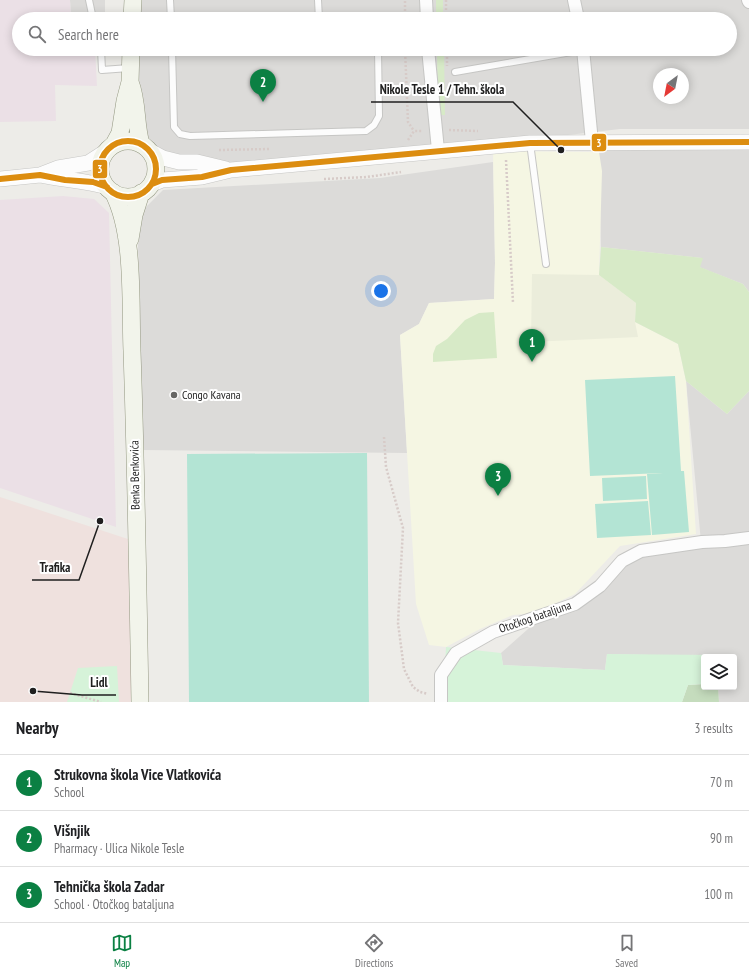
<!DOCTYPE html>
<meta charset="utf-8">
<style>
body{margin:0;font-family:"PT Sans Narrow",sans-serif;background:#f2f2f2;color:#202124}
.controls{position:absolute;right:12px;bottom:12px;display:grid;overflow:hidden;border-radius:4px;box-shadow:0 2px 10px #0003}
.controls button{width:36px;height:36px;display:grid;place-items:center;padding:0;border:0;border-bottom:1px solid #e0e0e0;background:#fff;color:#202124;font:20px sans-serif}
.compass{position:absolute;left:653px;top:68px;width:36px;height:36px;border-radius:50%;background:#fff;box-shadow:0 2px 10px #0003;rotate:212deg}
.you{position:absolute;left:381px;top:291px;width:14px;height:14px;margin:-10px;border:3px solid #fff;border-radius:50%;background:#1a73e8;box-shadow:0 0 0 6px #1a73e833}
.badge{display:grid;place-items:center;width:26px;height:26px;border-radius:50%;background:#0b8043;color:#fff;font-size:13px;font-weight:700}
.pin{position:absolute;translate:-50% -33px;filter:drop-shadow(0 1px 2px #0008)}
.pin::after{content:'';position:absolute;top:21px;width:14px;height:12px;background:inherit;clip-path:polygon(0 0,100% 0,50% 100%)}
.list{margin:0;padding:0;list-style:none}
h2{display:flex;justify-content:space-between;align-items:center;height:52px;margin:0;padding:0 16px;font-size:17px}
h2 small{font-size:13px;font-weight:400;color:#757577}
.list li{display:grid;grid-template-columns:26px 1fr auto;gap:12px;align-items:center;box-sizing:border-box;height:56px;padding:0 16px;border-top:1px solid #e0e0e0}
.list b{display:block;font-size:15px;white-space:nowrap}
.list p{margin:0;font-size:13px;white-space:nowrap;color:#757577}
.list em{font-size:13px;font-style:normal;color:#757577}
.icon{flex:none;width:22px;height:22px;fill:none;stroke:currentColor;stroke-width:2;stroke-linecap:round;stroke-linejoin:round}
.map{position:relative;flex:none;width:749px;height:702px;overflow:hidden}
.search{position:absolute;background:#fff;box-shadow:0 2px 10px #0003;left:12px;right:12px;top:12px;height:44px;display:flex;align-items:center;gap:10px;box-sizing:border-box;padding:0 14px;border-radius:22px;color:#757577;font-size:15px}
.sheet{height:220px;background:#fff}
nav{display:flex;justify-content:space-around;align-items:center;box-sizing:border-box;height:56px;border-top:1px solid #e0e0e0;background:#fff;font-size:11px;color:#757577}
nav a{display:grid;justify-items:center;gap:2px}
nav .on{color:#0b8043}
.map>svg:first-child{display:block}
.residential{fill:#dcdbd9;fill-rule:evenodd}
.commercial{fill:#efe1de}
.industrial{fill:#ebe0e6}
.education{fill:#f5f6e3}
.farmland{fill:#ebeddb}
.grass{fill:#d7eac7}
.forest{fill:#c5dcbd}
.park{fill:#d6f3d9}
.pitch{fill:#b3e4d4}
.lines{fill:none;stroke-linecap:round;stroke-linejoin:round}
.service-casing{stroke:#c6c6c4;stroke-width:8}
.minor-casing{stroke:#c6c6c4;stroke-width:14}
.tertiary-casing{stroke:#c6c6c4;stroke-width:16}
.secondary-casing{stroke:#939780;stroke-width:18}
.path{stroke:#d7cbc8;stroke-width:2.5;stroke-dasharray:2 2;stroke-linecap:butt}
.service{stroke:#fcfcfc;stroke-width:6}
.minor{stroke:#fcfcfc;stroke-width:12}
.tertiary{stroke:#fcfcfc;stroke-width:15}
.secondary{stroke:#f2f4eb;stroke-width:17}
.bus-1-casing{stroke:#fff;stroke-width:9}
.bus-1{stroke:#dc8d10;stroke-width:6}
.poi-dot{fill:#676765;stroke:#fff;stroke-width:1.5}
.labels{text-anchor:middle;stroke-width:4;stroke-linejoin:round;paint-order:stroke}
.poi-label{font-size:12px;fill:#1f1f1f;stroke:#fff;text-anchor:start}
.street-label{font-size:12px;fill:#1f1f1f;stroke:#fff}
.leader{fill:none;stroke:#1f1f1f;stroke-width:1.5}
.callout-dot{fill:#1f1f1f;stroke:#fff;stroke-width:1.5}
.callout-label{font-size:13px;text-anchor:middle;font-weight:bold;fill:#1f1f1f;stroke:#fff;stroke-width:4;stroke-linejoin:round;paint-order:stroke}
.line-badge{stroke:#fff;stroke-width:1.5}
.badge-label{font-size:11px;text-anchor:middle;font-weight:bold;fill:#fff}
</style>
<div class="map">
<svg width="749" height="702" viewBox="0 0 749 702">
<rect width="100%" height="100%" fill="#edece8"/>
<path class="residential" d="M70 0H105V19H71Z
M133 0H749V129H620L438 150 231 170 197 162 136 142 123 141 131 49H730V19H132ZM659 74H683V98H659Z
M592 142H749V292L743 284 699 267 702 258 601 247 599 152Z
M493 162 495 263 494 299 429 303 419 324 400 335 407 453 143 450 138 245 143 210 163 190 380 178Z
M686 381 727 414 749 391V702H719L718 687H734V657L607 654 605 670 503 665 501 653 537 621 576 609 622 561 701 542Z"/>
<path class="commercial" d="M0 497 137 542 140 702H0Z"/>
<path class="industrial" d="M0 0H70L71 19H19V49H95L97 86 55 85 56 121 0 122Z
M63 196 94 199 109 213 116 527 0 488V200Z"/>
<path class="education" d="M493 151 599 152 602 171 599 275 636 303 635 322 678 344 686 381 696 534 620 546 575 594 535 613 513 615 480 629 446 647 429 645 416 604 400 335 419 324 429 303 494 299 495 263Z"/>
<path class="farmland" d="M532 274 599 275 636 303 635 322 638 337 531 342Z"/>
<path class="grass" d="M436 0H443V19H436Z
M437 49H444L445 115H438Z
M601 247 703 258 700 267 743 284 749 292V391L727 414 686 381 678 344 635 322 636 303 599 275Z
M494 312 497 358 433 362V354L436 346 447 339 465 320 479 313Z"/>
<path class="forest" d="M704 684V687H718L719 702H682L688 685Z"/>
<path class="park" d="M446 647 501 653 503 665 605 670 607 654 717 655V657H704V684L688 685 682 702H443Z
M117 666 119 702H67L78 668Z"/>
<path class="pitch" d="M675 376 681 471H684L689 532 652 535 647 474 663 473 590 476 585 380Z
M367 453 369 702H189L187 454Z
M646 476 647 499 603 501 602 478Z
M648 501 651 535 597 538 595 504Z"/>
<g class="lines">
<defs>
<path id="service" d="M89 0 93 19
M170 0 171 19
M318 0 319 19
M101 49 102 70 129 68
M172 49 174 127 180 134 190 136 366 131 374 125 379 116 378 49
M455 72 583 50
M530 143 546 264"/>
<path id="minor" d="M426 0 427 19
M574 0 578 19
M748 0 749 2
M428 49 438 150
M583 49 592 142
M441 702V675L456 653 493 632 575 604 600 586 622 561 641 551 702 542 725 541 749 538"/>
<path id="tertiary" d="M150 151 163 158 179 162H197L226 169
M40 175C62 180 85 180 107 187
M0 179 40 175 58 168 88 163 105 152
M152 184 162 180 202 177 231 170 530 143 749 142"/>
<path id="secondary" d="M132 19 133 0
M130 82C138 102 135 123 141 144
M100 169a28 28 0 1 1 56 0a28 28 0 1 1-56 0Z
M114 144 120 133 125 101 130 82 131 49
M113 192C135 234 130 303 132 351 136 468 138 585 140 702
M130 239 134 215 141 193"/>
</defs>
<use href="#service" class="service-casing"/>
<use href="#minor" class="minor-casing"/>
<use href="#tertiary" class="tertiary-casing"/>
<use href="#secondary" class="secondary-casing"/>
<path class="path" d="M446 0V19
M405 19V0
M405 49 408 122 414 131
M447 49V66
M449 130 478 131
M408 140 414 131H422
M219 150 270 149
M506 160 513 303
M324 179 367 177 401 172
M384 437 386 467 403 528 398 623 404 669 413 687 420 692 428 694
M70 693 101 702"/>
<use href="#service" class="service"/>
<use href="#minor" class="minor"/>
<use href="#tertiary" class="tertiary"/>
<use href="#secondary" class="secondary"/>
<defs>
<path id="bus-1" d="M100 169a28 28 0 1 1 56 0a28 28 0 1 1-56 0Z
M0 179 40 175 65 180 93 182 107 187
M152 184 162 180 202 177 231 170 530 143 749 142"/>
</defs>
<use href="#bus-1" class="bus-1-casing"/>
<use href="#bus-1" class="bus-1"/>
</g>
<circle class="poi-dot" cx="174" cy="395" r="4"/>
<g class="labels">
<g class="poi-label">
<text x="182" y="399">Congo Kavana</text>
</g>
<g class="street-label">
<text transform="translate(135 475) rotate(-91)" y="4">Benka Benkovića</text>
<text transform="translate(535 617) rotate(-19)" y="4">Otočkog bataljuna</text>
</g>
</g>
<path class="leader" d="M561 150L513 102H371M100 521L79 580H32M33 691L82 695H116"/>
<g class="callout-dot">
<circle cx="561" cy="150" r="4"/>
<circle cx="100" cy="521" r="4"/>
<circle cx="33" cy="691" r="4"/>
</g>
<g class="callout-label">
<text x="442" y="94">Nikole Tesle 1 / Tehn. škola</text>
<text x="55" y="572">Trafika</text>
<text x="99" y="687">Lidl</text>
</g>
<g class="line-badge">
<rect x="591" y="133" width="16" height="19" rx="4" fill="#dc8d10"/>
<rect x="92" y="159" width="16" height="20" rx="4" fill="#dc8d10"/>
</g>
<g class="badge-label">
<text x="599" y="147">3</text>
<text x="100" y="173">3</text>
</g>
</svg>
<div class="controls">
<button><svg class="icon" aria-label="layers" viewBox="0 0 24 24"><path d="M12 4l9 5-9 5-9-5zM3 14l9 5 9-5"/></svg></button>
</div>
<svg class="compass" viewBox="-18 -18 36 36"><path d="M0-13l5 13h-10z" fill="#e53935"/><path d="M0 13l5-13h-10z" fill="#757577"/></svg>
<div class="you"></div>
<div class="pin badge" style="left:532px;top:362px">1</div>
<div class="pin badge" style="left:263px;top:102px">2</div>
<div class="pin badge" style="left:498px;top:496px">3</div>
<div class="search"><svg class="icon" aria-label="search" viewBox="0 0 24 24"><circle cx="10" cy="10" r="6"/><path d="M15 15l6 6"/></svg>Search here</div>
</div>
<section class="sheet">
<h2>Nearby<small>3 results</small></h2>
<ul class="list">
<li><span class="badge">1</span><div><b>Strukovna škola Vice Vlatkovića</b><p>School</p></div><em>70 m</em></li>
<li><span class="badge">2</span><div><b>Višnjik</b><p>Pharmacy · Ulica Nikole Tesle</p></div><em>90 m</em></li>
<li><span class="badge">3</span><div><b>Tehnička škola Zadar</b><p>School · Otočkog bataljuna</p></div><em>100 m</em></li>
</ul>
</section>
<nav>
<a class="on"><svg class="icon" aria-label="map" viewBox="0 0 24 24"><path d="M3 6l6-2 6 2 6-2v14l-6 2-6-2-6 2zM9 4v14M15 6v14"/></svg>Map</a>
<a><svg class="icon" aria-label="directions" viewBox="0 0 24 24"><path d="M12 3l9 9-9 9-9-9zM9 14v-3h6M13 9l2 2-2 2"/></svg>Directions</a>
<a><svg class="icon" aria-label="saved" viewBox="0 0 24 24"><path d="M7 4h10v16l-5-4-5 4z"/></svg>Saved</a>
</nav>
